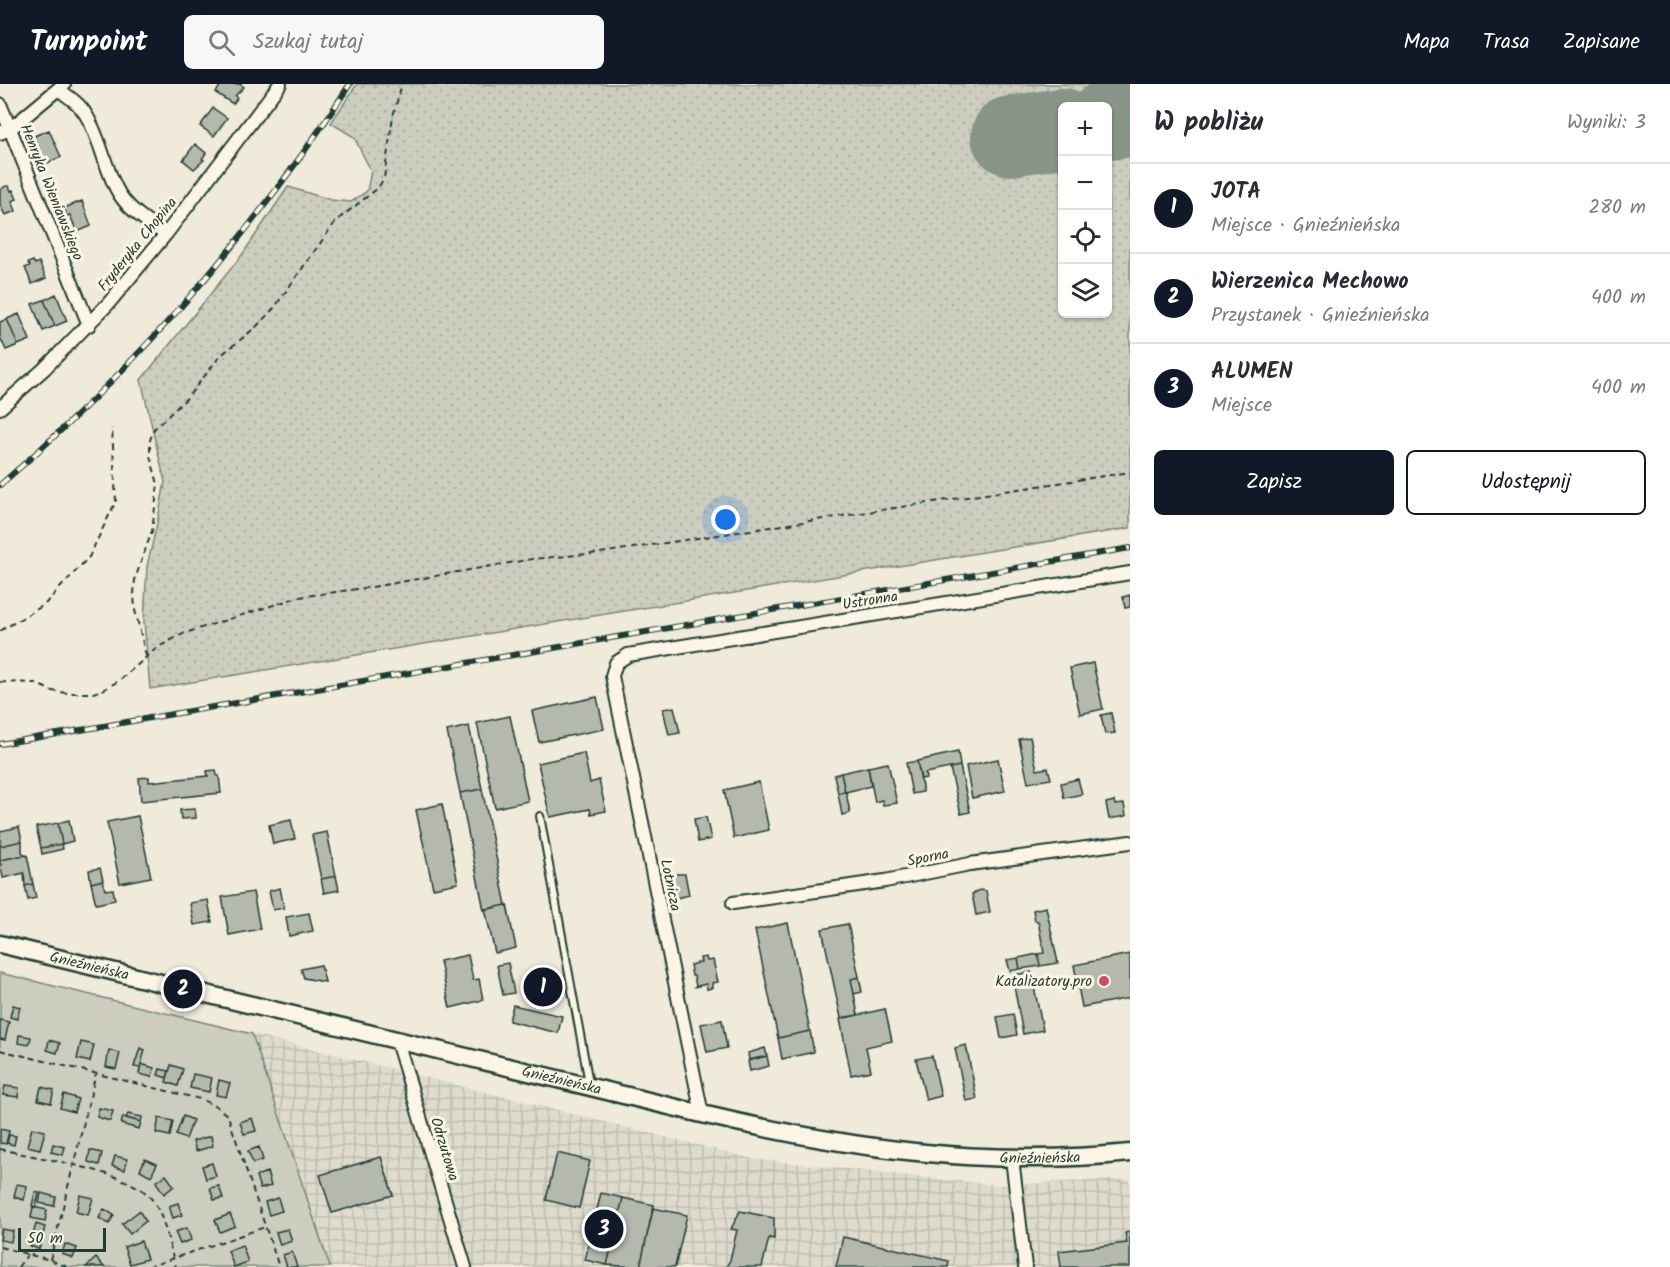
<!DOCTYPE html>
<html lang="pl">
<meta charset="utf-8">
<style>
body{margin:0;font-family:Kalam,sans-serif;background:#f7f7f7;color:#2b2b33}
.controls{position:absolute;right:18px;top:18px;display:grid;overflow:hidden;border-radius:9px;box-shadow:0 2px 4px #0004}
.controls button{width:54px;height:54px;display:grid;place-items:center;padding:0;border:0;border-bottom:2px solid #e1e1e2;background:#fff;color:#2b2b33;font:30px sans-serif}
.scale{position:absolute;left:18px;bottom:15px;width:88px;box-sizing:border-box;padding-left:6px;border:3px solid #1f3d34;border-top:0;font-size:16px;line-height:21px;white-space:nowrap;color:#1f3d34;-webkit-text-stroke:4px #fcf5e5;paint-order:stroke}
.you{position:absolute;left:726px;top:436px;width:21px;height:21px;margin:-15px;border:4px solid #fff;border-radius:50%;background:#1a73e8;box-shadow:0 0 0 9px #1a73e833}
.badge{display:grid;place-items:center;width:39px;height:39px;border-radius:50%;background:#111827;color:#fff;font-size:20px;font-weight:700}
.pin{position:absolute;translate:-50% -50%;border:3px solid #fff;box-shadow:0 2px 6px #0006}
.list{margin:0;padding:0;list-style:none}
h2{display:flex;justify-content:space-between;align-items:center;height:78px;margin:0;padding:0 24px;font-size:26px}
h2 small{font-size:20px;font-weight:400;color:#7c7c81}
.list li{display:grid;grid-template-columns:39px 1fr auto;gap:18px;align-items:center;box-sizing:border-box;height:90px;padding:0 24px;border-top:2px solid #e1e1e2}
.list b{display:block;font-size:22px;white-space:nowrap}
.list p{margin:0;font-size:20px;white-space:nowrap;color:#7c7c81}
.list em{font-size:20px;font-style:normal;color:#7c7c81}
.actions{display:flex;gap:12px;padding:18px 24px}
.actions a{flex:1;padding:14px 0;border:2px solid #111827;border-radius:9px;text-align:center;font-size:21px;color:#111827}
.actions .main{background:#111827;color:#fff}
.icon{flex:none;width:33px;height:33px;fill:none;stroke:currentColor;stroke-width:2;stroke-linecap:round;stroke-linejoin:round}
.map{position:relative;flex:none;width:1130px;height:1183px;overflow:hidden}
header{display:flex;align-items:center;gap:36px;box-sizing:border-box;height:84px;padding:0 30px;background:#111827;color:#fff}
header strong{font-size:28px}
nav{display:flex;gap:33px;margin-inline-start:auto;font-size:21px}
.search{width:420px;height:54px;background:#f7f7f7;display:flex;align-items:center;gap:15px;box-sizing:border-box;padding:0 21px;border-radius:9px;color:#7c7c81;font-size:22px}
main{display:flex}
aside{flex:1;background:#fff}
.map>svg:first-child{display:block}
.industrial{fill:url(#industrial-grid)}
.grass{fill:url(#grass-dots);stroke:#76857a;stroke-width:1.5;fill-rule:evenodd}
.garden{fill:#cccdbf;stroke:#76857a;stroke-width:1.5}
.lines{fill:none;stroke-linecap:round;stroke-linejoin:round}
.runway{stroke:#879487;stroke-width:80}
.building{fill:#b5b9ad;stroke:#1f3d34;stroke-width:1.5}
.service-casing{stroke:#1f3d34;stroke-width:10}
.minor-casing{stroke:#1f3d34;stroke-width:16}
.secondary-casing{stroke:#1f3d34;stroke-width:21}
.path{stroke:#1f3d34;stroke-width:2;stroke-dasharray:6 4.5;stroke-linecap:butt}
.service{stroke:#fcf5e5;stroke-width:6}
.minor{stroke:#fcf5e5;stroke-width:12}
.secondary{stroke:#fcf5e5;stroke-width:16}
.rail-casing{stroke:#1f3d34;stroke-width:6}
.rail{stroke:#fcf5e5;stroke-width:4;stroke-dasharray:11;stroke-linecap:butt}
.poi-dot{fill:#d1495b;stroke:#fcf5e5;stroke-width:2}
.labels{text-anchor:middle;stroke-width:6;stroke-linejoin:round;paint-order:stroke}
.street-label{font-size:15px;fill:#1f3d34;stroke:#fcf5e5}
.poi-label{font-size:15px;fill:#1f3d34;stroke:#fcf5e5;text-anchor:end}
</style>
<header>
<strong>Turnpoint</strong>
<div class="search"><svg class="icon" aria-label="search" viewBox="0 0 24 24"><circle cx="10" cy="10" r="6"/><path d="M15 15l6 6"/></svg>Szukaj tutaj</div>
<nav><a>Mapa</a><a>Trasa</a><a>Zapisane</a></nav>
</header>
<main>
<div class="map">
<svg width="1130" height="1183" viewBox="0 0 1130 1183">
<defs>
<pattern id="industrial-grid" width="8" height="8" patternUnits="userSpaceOnUse" patternTransform="scale(1.5)"><rect width="8" height="8" fill="#dedbcc"/><path d="M0 4h8M4 0v8" fill="none" stroke="#bebdb0"/></pattern>
<pattern id="grass-dots" width="8" height="8" patternUnits="userSpaceOnUse" patternTransform="scale(1.5)"><rect width="8" height="8" fill="#cccdbf"/><path d="M2 2h.1M6 6h.1" fill="none" stroke="#afb1a5" stroke-width="1.8" stroke-linecap="round"/></pattern>
</defs>
<rect width="100%" height="100%" fill="#efeada"/>
<filter id="ink" filterUnits="userSpaceOnUse"><feTurbulence type="fractalNoise" baseFrequency=".0167" numOctaves="2"/><feDisplacementMap in="SourceGraphic" scale="12" xChannelSelector="R" yChannelSelector="G"/><feConvolveMatrix kernelMatrix="1 2 1 2 8 2 1 2 1" color-interpolation-filters="sRGB"/></filter>
<g filter="url(#ink)">
<path class="industrial" d="M252 950 754 1075 995 1101 1130 1095V1183H329Z"/>
<path class="grass" d="M357 0H1130V444L150 605 144 538 147 482 157 440 165 398 141 296 242 171 288 103 331 116 351 118 367 107 371 87 354 53 331 39ZM1108 22V230H1062V22Z"/>
<path class="garden" d="M0 889 252 950 330 1183H0Z"/>
<g class="lines">
<path class="runway" d="M1108 36 1130 33
M1011 52 1062 44"/>
</g>
<path class="building" d="M221 0H240L244 3 235 12 237 14 233 20 216 9Z
M213 24 227 34 214 52 200 42Z
M49 46 61 73 45 80 34 52Z
M195 60 206 69 202 75 204 76 194 85 183 76Z
M6 102H9L11 107 13 106 17 115 12 117 16 127 5 131 0 121V106Z
M82 117 91 142 77 148 70 131 67 132 64 124Z
M33 177 35 180 39 178 46 194 32 200 25 184 30 182 28 179Z
M56 210 67 237 55 242 44 216Z
M44 216 55 242 43 247 32 220Z
M19 230 30 256 18 261 7 235Z
M7 235 18 261 6 266 0 253V238Z
M1130 511V523L1125 524 1123 513Z
M1093 579 1103 625 1080 630 1070 584Z
M597 613 604 645 539 658 532 627Z
M674 623 680 649 669 651 663 625Z
M1111 629 1115 649 1105 650 1101 631Z
M510 632 528 717 495 724 477 639Z
M469 642 482 705 460 709 447 647Z
M1030 653 1037 686 1048 684 1051 695 1028 699 1019 655Z
M958 668 960 682 925 689 926 694 921 695 917 677Z
M584 669 590 699 599 696 606 727 591 730 590 725 550 733 538 679Z
M998 675 1005 707 972 714 966 682Z
M917 677 923 708 912 710 906 679Z
M888 679 897 719 883 721 882 716 875 718 868 683Z
M960 682 970 728 961 730 950 684Z
M868 683 871 702 845 708 841 689Z
M216 686 217 692H219L221 709 141 717 139 694 149 693V698L208 692 207 687Z
M841 689 845 708 838 709 834 691Z
M1078 695 1082 710 1064 714 1061 699Z
M759 698 769 746 734 754 724 706Z
M482 705 506 821 484 826 460 709Z
M846 708 850 729 842 731 838 709Z
M1114 717 1115 721 1124 720 1126 732 1109 735 1106 719Z
M442 720 458 799 433 804 416 726Z
M195 725 196 734 181 735 180 726Z
M138 732 151 793 120 799 107 738Z
M706 733 711 755 698 758 694 735Z
M69 736 73 757 62 760 58 739Z
M291 736 295 755 273 760 269 741Z
M58 739 62 760 41 764 36 743Z
M19 743 22 757 0 762V747Z
M327 748 336 792 321 795 312 751Z
M22 757V768L25 771 0 776V762Z
M62 760 63 765 42 770 41 764Z
M27 771 33 800 25 802 24 789 3 794 0 776Z
M100 784 103 796 91 799 89 786Z
M675 790H685L689 811 676 814 671 793Z
M336 792 339 806 324 809 321 795Z
M103 796 105 806 113 805 115 816 96 820 91 799Z
M33 800 36 814 28 816 25 802Z
M280 804 284 824 273 826 269 807Z
M980 806 986 807 990 828 976 831 972 810Z
M253 808 260 845 229 851 222 813Z
M208 816 212 838 194 841 190 819Z
M507 821 516 864 495 869 485 825Z
M1046 823 1058 879 1040 882 1038 870 1044 869 1038 837H1035L1033 826Z
M309 829 313 847 289 852 286 833Z
M788 839 810 947 778 954 755 846Z
M848 840 859 893 851 895 858 931 841 934 822 845Z
M1038 870 1040 882 1020 885 1018 874Z
M1130 870V914L1082 923 1074 881Z
M468 871 473 896 479 895 483 916 450 924 440 877Z
M706 873 707 877 713 876 718 898 712 899V904L707 905 706 900 694 903 696 902 694 892H692L690 881 701 878 700 874Z
M1018 874 1020 885 1010 887 1007 876Z
M508 879 514 909 503 911 497 881Z
M321 881 325 898 304 894 301 885Z
M1031 888 1043 946 1023 950 1012 891Z
M533 890 557 896 552 917 529 911Z
M859 893 862 908 854 910 851 895Z
M13 921 20 923 17 935 10 933Z
M513 921 562 932 558 949 509 937Z
M885 925 892 957 866 963 871 987 851 991 840 935Z
M1013 930 1017 951 1001 954 997 933Z
M0 936 9 938 5 956 0 955Z
M722 936 727 964 707 968 701 940Z
M810 947 814 968 782 975 778 954Z
M19 951 31 953 29 961 18 959Z
M49 956 60 959 57 969 47 966Z
M81 958 94 961 90 978 77 975Z
M966 961 977 1015 966 1017 955 964Z
M140 964 145 966 140 984 134 983Z
M765 964 767 972 749 976 748 969Z
M109 966 120 969 116 985 106 983Z
M767 972 769 982 750 987 748 977Z
M932 972 941 1012 926 1016 916 975Z
M141 980 154 984 152 993 139 990Z
M171 981 183 985 178 1002 166 998Z
M160 985 169 987 167 994 158 991Z
M193 990 212 994 209 1008 190 1004Z
M219 996 230 999 226 1013 216 1011Z
M5 1002 19 1004 18 1013 3 1011Z
M41 1003 54 1006 51 1019 38 1016Z
M64 1010 78 1015 74 1028 60 1024Z
M99 1024 113 1027 110 1037 97 1033Z
M128 1030 142 1033 141 1038 126 1034Z
M183 1032 193 1036 186 1055 176 1051Z
M123 1033 141 1038 139 1045 121 1040Z
M159 1034 173 1037 170 1052 156 1049Z
M252 1034 256 1047 244 1050 240 1038Z
M32 1044 45 1047 40 1065 27 1062Z
M0 1045 9 1047 6 1060 0 1059Z
M9 1051 16 1052 14 1061 7 1059Z
M211 1052 213 1062 196 1067 193 1057Z
M53 1060 65 1063 63 1071 51 1068Z
M259 1063 263 1076 253 1079 248 1067Z
M90 1066 102 1069 99 1081 88 1078Z
M557 1069 590 1077 579 1124 546 1116Z
M115 1072 127 1075 125 1086 112 1082Z
M381 1073 393 1111 332 1129 320 1091Z
M145 1075 157 1080 151 1092 140 1086Z
M212 1079 216 1092 206 1095 202 1082Z
M267 1088 271 1102 260 1105 256 1092Z
M166 1091 174 1102 164 1110 156 1098Z
M17 1100 27 1102 24 1116 14 1113Z
M219 1102 223 1114 214 1116 210 1104Z
M35 1108 39 1109 36 1123 32 1122Z
M41 1109 56 1113 54 1122 39 1119Z
M601 1109 623 1114 607 1181 585 1176Z
M80 1111 93 1114 88 1131 76 1128Z
M278 1114 282 1127 269 1131 265 1118Z
M623 1114 654 1121 640 1183 607 1181Z
M178 1119 182 1131 173 1134 169 1122Z
M33 1123 47 1126 45 1137 31 1134Z
M653 1124 687 1131 675 1183H640Z
M104 1125 114 1131 109 1140 99 1134Z
M139 1127 146 1137 130 1150 122 1140Z
M740 1127 774 1134V1155L769 1154 762 1183H726L730 1176 737 1146 731 1145Z
M230 1130 235 1142 220 1148 215 1136Z
M36 1140 45 1143 39 1165 30 1162Z
M187 1144 191 1156 180 1160 175 1148Z
M2 1145 13 1147 11 1158 0 1156Z
M288 1145 292 1157 280 1161 276 1148Z
M1130 1148V1183H1061L1059 1167 1127 1159 1125 1149Z
M843 1153 949 1177 948 1183H836Z
M141 1157 147 1175 130 1180 124 1163Z
M65 1160 77 1164 73 1174 62 1170Z
M242 1161 248 1178 234 1183 228 1167Z
M292 1168 297 1183H287L283 1171Z
M96 1174 104 1183H86Z"/>
<g class="lines">
<defs>
<path id="service" d="M540 732 589 999"/>
<path id="minor" d="M59 6C69 13 80 20 86 31 100 53 104 81 116 104 126 125 147 137 166 150
M0 20 89 241
M0 49 10 45 64 0
M0 324 44 285 108 220 166 150 280 0
M733 819 885 797 970 780 1130 758
M397 957 465 1183
M702 1030 612 592 616 579 628 571 1130 489
M1012 1074 1025 1183"/>
<g id="secondary">
<path id="s1" d="M0 860 702 1030C844 1064 984 1084 1130 1069"/>
</g>
</defs>
<use href="#service" class="service-casing"/>
<use href="#minor" class="minor-casing"/>
<use href="#secondary" class="secondary-casing"/>
<path class="path" d="M0 547 44 521 89 473 116 417 112 344
M146 572 135 526 134 510 135 495 152 447 158 400 150 372V356L154 345 188 313 220 272 256 243 274 224 336 137 378 104 384 94 393 32 402 0
M0 598 35 599 52 607 68 609H93L103 606 120 596 158 563 185 549 299 513 372 503 532 475 600 469 1130 388
M0 966 200 1015 216 1022 228 1032 279 1183
M0 1065C37 1074 123 1086 148 1111 165 1128 168 1161 176 1183
M0 1163 50 1176 68 1183
M50 1176 96 989
M18 1183 28 1170
M148 1183 265 1143"/>
<use href="#service" class="service"/>
<use href="#minor" class="minor"/>
<use href="#secondary" class="secondary"/>
<defs>
<path id="rail" d="M0 401C135 285 253 150 350 0
M0 660 1130 464"/>
</defs>
<use href="#rail" class="rail-casing"/>
<use href="#rail" class="rail"/>
</g>
</g>
<circle class="poi-dot" cx="1104" cy="897" r="6"/>
<g class="labels">
<g class="street-label">
<text transform="translate(52 108) rotate(68)" y="5">Henryka Wieniawskiego</text>
<text transform="translate(137 160) rotate(-51)" y="5">Fryderyka Chopina</text>
<text transform="translate(870 516) rotate(-9)" y="5">Ustronna</text>
<text transform="translate(928 773) rotate(-11)" y="5">Sporna</text>
<text transform="translate(671 801) rotate(78)" y="5">Lotnicza</text>
<text dy="5" stroke="none"><textPath href="#s1" startOffset="92">Gnieźnieńska</textPath></text>
<text dy="5" stroke="none"><textPath href="#s1" startOffset="578">Gnieźnieńska</textPath></text>
<text transform="translate(445 1065) rotate(73)" y="5">Odrzutowa</text>
<text dy="5" stroke="none"><textPath href="#s1" startOffset="1064">Gnieźnieńska</textPath></text>
</g>
<g class="poi-label">
<text x="1092" y="902">Katalizatory.pro</text>
</g>
</g>
</svg>
<div class="controls">
<button>+</button>
<button>−</button>
<button><svg class="icon" aria-label="locate" viewBox="0 0 24 24"><circle cx="12" cy="12" r="6"/><path d="M12 2v4M12 18v4M2 12h4M18 12h4"/></svg></button>
<button><svg class="icon" aria-label="layers" viewBox="0 0 24 24"><path d="M12 4l9 5-9 5-9-5zM3 14l9 5 9-5"/></svg></button>
</div>
<div class="scale">50 m</div>
<div class="you"></div>
<div class="pin badge" style="left:543px;top:903px">1</div>
<div class="pin badge" style="left:183px;top:905px">2</div>
<div class="pin badge" style="left:604px;top:1145px">3</div>
</div>
<aside>
<h2>W pobliżu<small>Wyniki: 3</small></h2>
<ul class="list">
<li><span class="badge">1</span><div><b>JOTA</b><p>Miejsce · Gnieźnieńska</p></div><em>280 m</em></li>
<li><span class="badge">2</span><div><b>Wierzenica Mechowo</b><p>Przystanek · Gnieźnieńska</p></div><em>400 m</em></li>
<li><span class="badge">3</span><div><b>ALUMEN</b><p>Miejsce</p></div><em>400 m</em></li>
</ul>
<div class="actions"><a class="main">Zapisz</a><a>Udostępnij</a></div>
</aside>
</main>
